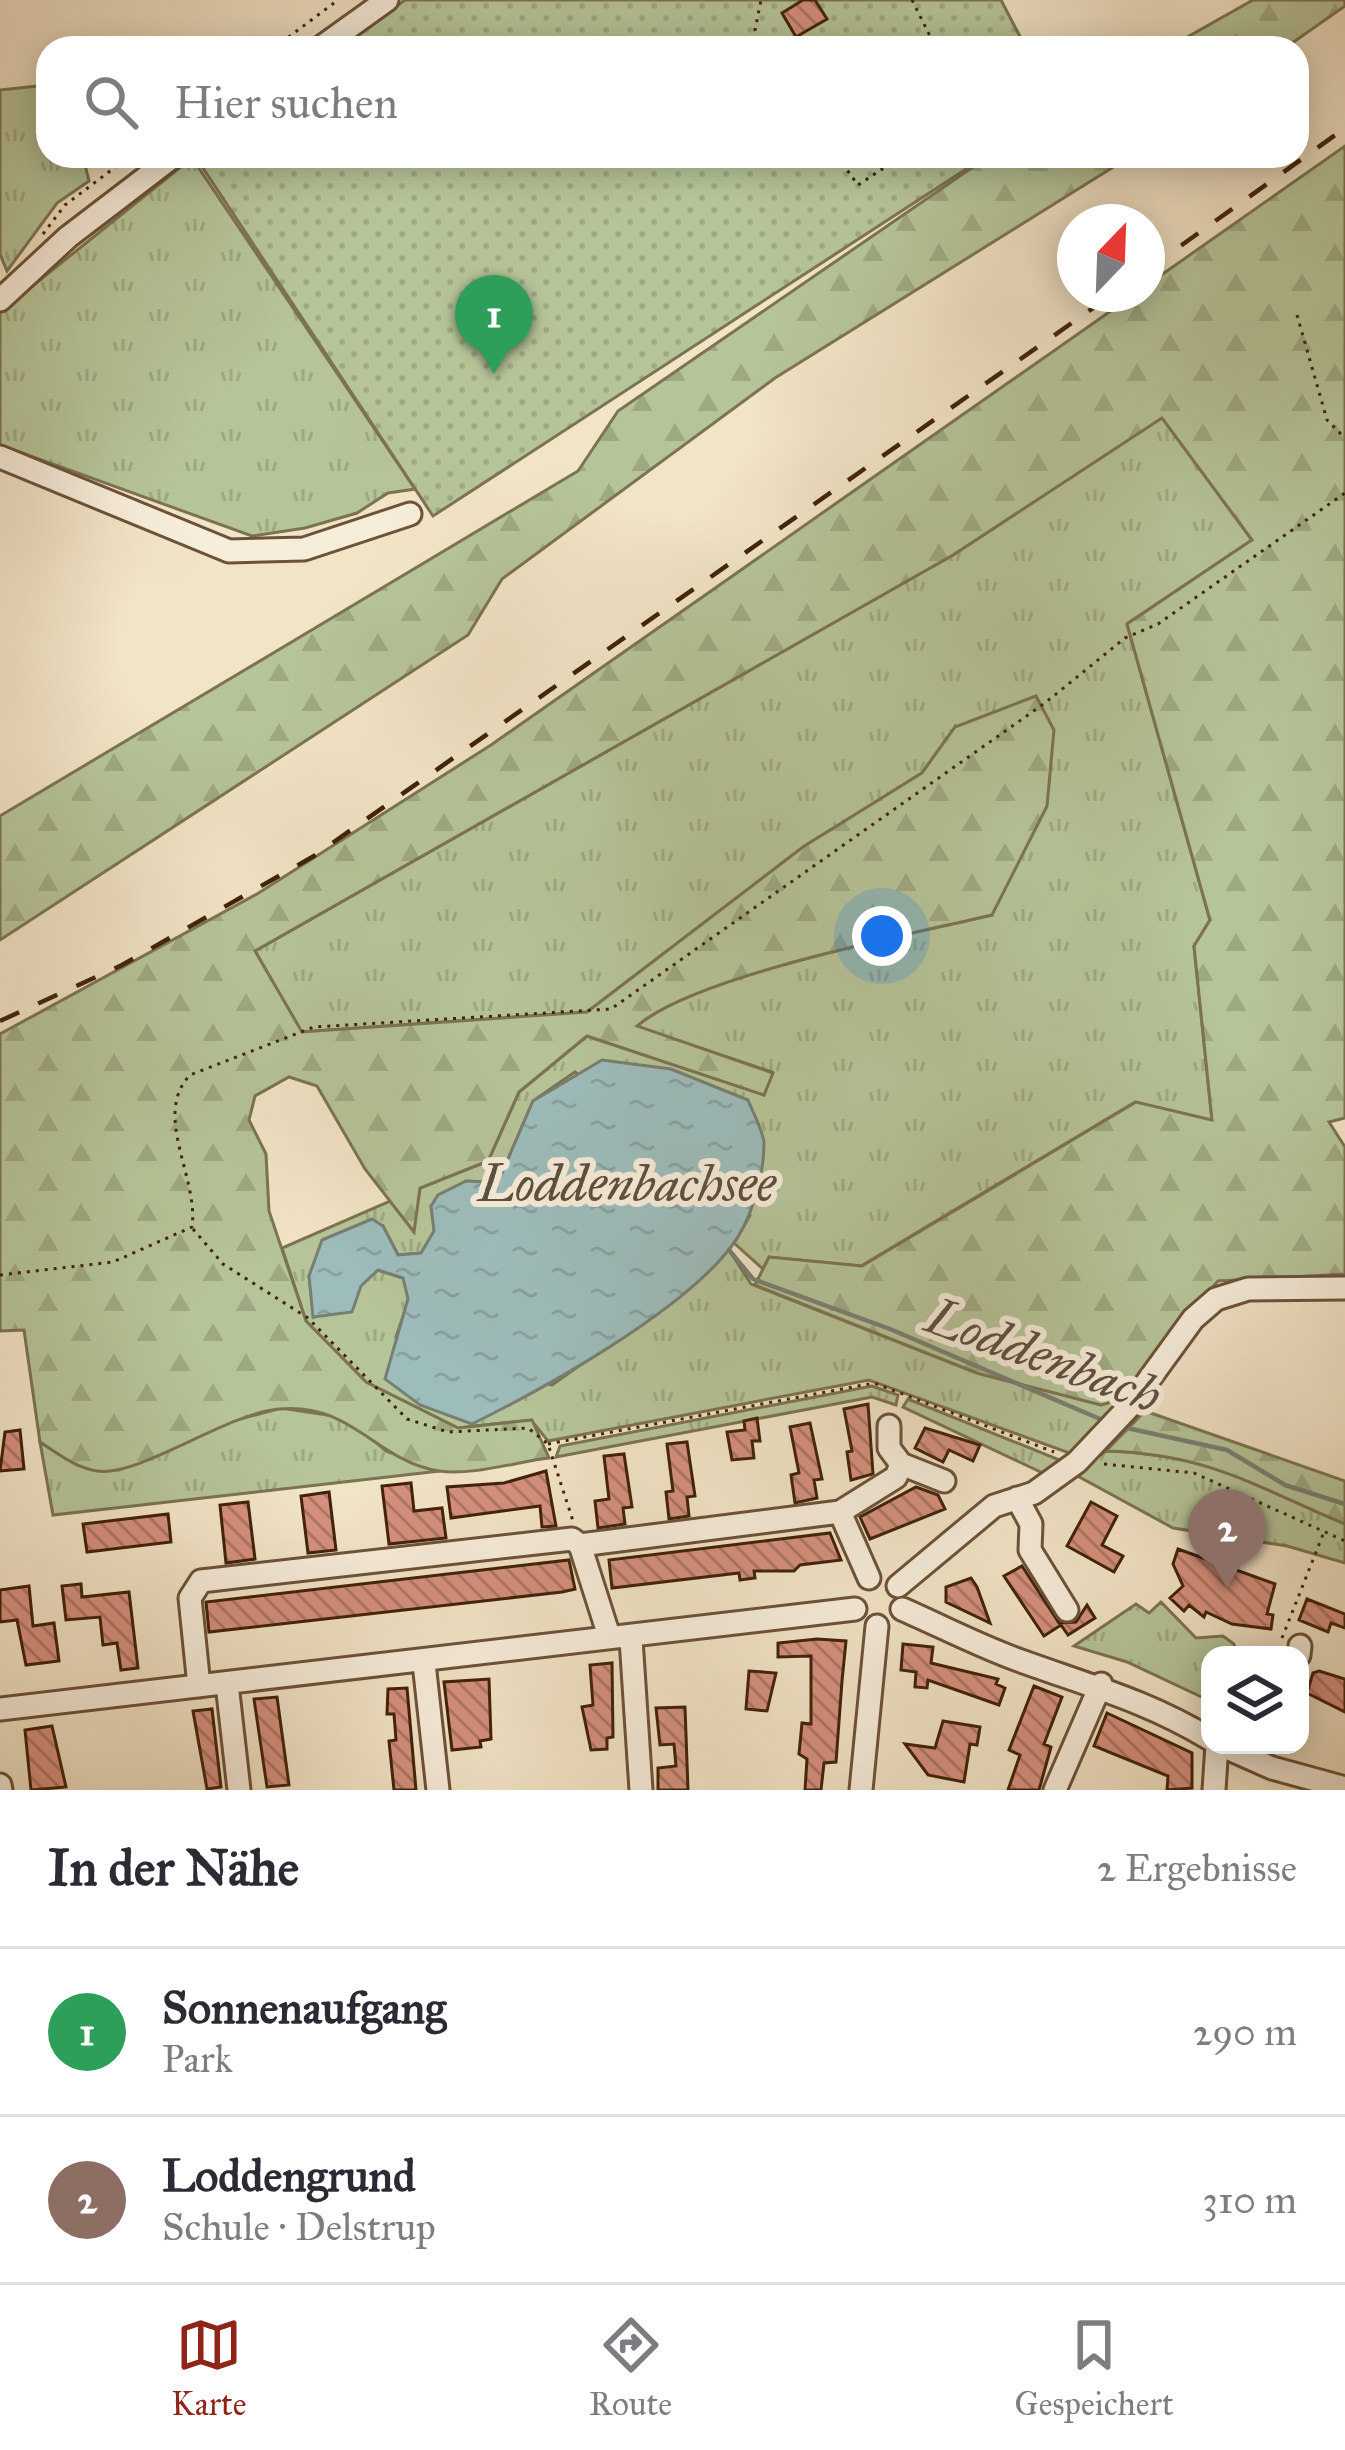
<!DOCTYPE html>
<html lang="de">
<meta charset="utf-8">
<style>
body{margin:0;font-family:"IM FELL Great Primer",serif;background:#f7f7f7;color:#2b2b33}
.controls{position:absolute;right:36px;bottom:36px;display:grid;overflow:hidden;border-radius:24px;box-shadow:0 6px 30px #0003}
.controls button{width:108px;height:108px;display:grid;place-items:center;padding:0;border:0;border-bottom:3px solid #e1e1e2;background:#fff;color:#2b2b33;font:60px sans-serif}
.compass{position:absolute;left:1057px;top:204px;width:108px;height:108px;border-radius:50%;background:#fff;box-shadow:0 6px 30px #0003;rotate:23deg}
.you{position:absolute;left:882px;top:936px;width:42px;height:42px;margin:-30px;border:9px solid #fff;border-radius:50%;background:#1a73e8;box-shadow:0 0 0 18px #1a73e833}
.badge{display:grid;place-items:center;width:78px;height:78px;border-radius:50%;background:#8f2418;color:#fff;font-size:39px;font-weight:700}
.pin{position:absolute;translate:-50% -99px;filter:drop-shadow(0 3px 6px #0008)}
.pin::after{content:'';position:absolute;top:63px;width:42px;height:36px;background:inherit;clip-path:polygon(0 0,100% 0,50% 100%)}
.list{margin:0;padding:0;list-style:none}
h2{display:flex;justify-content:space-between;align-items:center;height:156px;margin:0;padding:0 48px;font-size:51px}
h2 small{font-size:39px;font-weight:400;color:#7c7c81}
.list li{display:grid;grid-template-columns:78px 1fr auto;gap:36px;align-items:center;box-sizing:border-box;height:168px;padding:0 48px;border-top:3px solid #e1e1e2}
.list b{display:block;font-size:45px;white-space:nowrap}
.list p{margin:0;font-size:39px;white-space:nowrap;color:#7c7c81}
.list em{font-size:39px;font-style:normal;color:#7c7c81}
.icon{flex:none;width:66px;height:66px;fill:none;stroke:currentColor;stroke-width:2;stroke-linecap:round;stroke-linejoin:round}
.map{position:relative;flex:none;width:1345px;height:1790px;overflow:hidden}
.search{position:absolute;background:#fff;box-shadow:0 6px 30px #0003;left:36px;right:36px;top:36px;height:132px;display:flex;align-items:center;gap:30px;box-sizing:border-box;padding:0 42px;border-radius:36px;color:#7c7c81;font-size:45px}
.sheet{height:492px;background:#fff}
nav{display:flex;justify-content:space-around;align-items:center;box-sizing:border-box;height:168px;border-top:3px solid #e1e1e2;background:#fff;font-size:33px;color:#7c7c81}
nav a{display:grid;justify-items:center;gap:6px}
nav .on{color:#8f2418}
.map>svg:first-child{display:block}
.grass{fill:url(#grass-tufts);stroke:#7c7451;stroke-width:3}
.forest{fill:url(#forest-firs);stroke:#7c7451;stroke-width:3}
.park{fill:url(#park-dots);stroke:#7c7451;stroke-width:3}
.water{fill:url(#water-ripples);stroke:#787f74;stroke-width:3}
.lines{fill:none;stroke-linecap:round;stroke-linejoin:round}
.stream{stroke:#787f74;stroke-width:4.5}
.building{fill:url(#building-back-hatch);stroke:#412209;stroke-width:3}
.minor-casing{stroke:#6d5238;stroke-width:27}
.path{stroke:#412209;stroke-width:3;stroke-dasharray:3 6;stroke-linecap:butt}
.minor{stroke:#f7eddb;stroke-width:21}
.rail{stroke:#412209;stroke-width:4.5;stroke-dasharray:21 21;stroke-linecap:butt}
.labels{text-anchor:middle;stroke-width:12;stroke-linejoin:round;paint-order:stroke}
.water-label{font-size:51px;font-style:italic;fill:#5d503f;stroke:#f7eddb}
</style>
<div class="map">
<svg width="1345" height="1790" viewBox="0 0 1345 1790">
<defs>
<pattern id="grass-tufts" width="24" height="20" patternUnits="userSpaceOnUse" patternTransform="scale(3)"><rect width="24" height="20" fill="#b6c599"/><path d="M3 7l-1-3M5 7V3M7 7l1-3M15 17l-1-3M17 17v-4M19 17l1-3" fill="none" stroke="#9ea982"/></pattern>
<pattern id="forest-firs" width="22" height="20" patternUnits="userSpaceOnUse" patternTransform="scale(3)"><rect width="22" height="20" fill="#b6c599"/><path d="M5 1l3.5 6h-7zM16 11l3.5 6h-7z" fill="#9ea982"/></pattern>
<pattern id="park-dots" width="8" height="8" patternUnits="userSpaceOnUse" patternTransform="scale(3)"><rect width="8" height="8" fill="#b6c599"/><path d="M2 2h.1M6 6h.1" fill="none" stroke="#9ea982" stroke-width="1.8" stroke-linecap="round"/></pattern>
<pattern id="water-ripples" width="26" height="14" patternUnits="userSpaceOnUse" patternTransform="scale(3)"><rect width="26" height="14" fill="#9dbdbc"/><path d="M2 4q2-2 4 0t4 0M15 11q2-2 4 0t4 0" fill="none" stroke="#88a2a0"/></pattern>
<pattern id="building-back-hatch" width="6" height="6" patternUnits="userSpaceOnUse" patternTransform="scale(3)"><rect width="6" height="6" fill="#d5907e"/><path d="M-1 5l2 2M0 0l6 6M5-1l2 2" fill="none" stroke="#ae7565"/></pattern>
</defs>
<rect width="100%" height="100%" fill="#f2e4c7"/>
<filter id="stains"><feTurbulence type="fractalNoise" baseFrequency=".00167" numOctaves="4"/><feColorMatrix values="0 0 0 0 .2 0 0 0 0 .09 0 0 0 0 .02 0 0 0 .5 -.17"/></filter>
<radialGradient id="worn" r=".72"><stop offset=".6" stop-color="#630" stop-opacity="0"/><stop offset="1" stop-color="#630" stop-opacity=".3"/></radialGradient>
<path class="grass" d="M48 85V156H83L89 181 57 203 7 271 0 254V90Z
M192 158 415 489 388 493 357 513 305 528 252 536 0 445V312Z
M1162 417 1252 540 1127 624 1210 920 1194 946 1212 1121 1135 1102 861 1266 769 1257 763 1269 734 1243 750 1215 575 1072 533 1101 502 1173 485 1182 466 1181 431 1206 435 1231 421 1253 398 1255 383 1226 309 1276 314 1317 378 1270 403 1278 409 1299 396 1337 552 1385 673 1299 729 1250 751 1284 977 1373 1101 1405 1128 1397 1072 1454 869 1380 548 1441 531 1420 458 1428 366 1382 306 1321 282 1248 390 1201 413 1230 420 1188 488 1161 519 1092 587 1036 764 1095 772 1072 636 1027C693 976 910 934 992 915L955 727 922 773 803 847 587 1012 301 1032 255 951 953 555Z
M872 1386 898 1395 896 1405 872 1397 556 1457 560 1446Z
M908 1399 1062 1461 1047 1475 903 1407Z
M281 1408 347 1418 386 1451 440 1471 53 1515 40 1442 77 1465 119 1470 222 1424Z
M1106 1451C1210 1454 1254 1486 1345 1524V1563L1287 1546 1173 1528 1074 1474Z
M1161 1602 1196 1638 1223 1636 1234 1644 1236 1655H1210V1701L1127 1662 1074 1646 1136 1604 1149 1613Z"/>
<path class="forest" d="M1253 0H1345V6L1285 48H1168Z
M1345 146V1118L1329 1122 1345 1147V1274L1218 1281 1160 1347 1128 1397 1101 1405 977 1373 755 1285 769 1257 862 1266 1136 1102 1212 1120 1194 946 1210 920 1127 624 1252 540 1162 418 953 555 255 951 302 1032 587 1012 803 847 922 773 955 727 1036 696 1054 730 1047 806 992 915C911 934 693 976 637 1026L773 1073 764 1095 587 1036 519 1092 488 1161 420 1188 414 1232 365 1169 317 1086 289 1077 255 1096 249 1120 266 1154 269 1211 306 1321 366 1382 458 1428 532 1420 549 1458C516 1462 471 1476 439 1471 376 1461 352 1402 279 1409 225 1414 140 1477 97 1471 76 1468 57 1453 40 1442L24 1330 0 1331V1034L257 894 491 745 1135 294H1147V285Z
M989 156H1131L775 378 502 579 468 635 0 940V816L578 471 618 411Z
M1145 1411 1345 1481V1524C1254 1486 1210 1454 1106 1451Z"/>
<path class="park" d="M405 0H1001L1026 48H339Z
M195 156H986L433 516Z"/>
<path class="water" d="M602 1060 671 1069 748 1100C753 1113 763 1130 764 1143 764 1177 751 1221 731 1247 680 1313 547 1387 472 1424L420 1405 385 1379 408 1299 403 1278 378 1270 361 1286 352 1312 313 1317 309 1276 322 1240 372 1219 383 1226 398 1255 421 1253 434 1231 431 1206 438 1195 466 1181 485 1182 502 1173 533 1101Z"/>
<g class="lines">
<path class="stream" d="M729 1250 753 1279 890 1329 1107 1422
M1118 1426 1227 1450 1285 1485 1345 1504"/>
</g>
<path class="building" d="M803 0H815L827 19 796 37 782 13Z
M868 1404 873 1474 851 1480 847 1452 852 1451 844 1409Z
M757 1418 760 1441H752L754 1458 732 1460 727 1432 745 1430 744 1421Z
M810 1423 822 1479 814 1480 817 1498 795 1503 791 1475 799 1473 790 1427Z
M925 1428 980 1445 973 1461 949 1450 943 1462 915 1448Z
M20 1430 24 1469 0 1471 5 1432Z
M687 1442 695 1496 687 1497 689 1516 669 1519 666 1492 673 1491 667 1444Z
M624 1454 632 1507 623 1508 625 1524 598 1528 595 1501 609 1499 604 1456Z
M546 1471 556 1526 542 1527 540 1506 451 1518 447 1487 504 1483Z
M411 1483 414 1511 442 1508 446 1538 389 1544 382 1486Z
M916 1487 938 1495 945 1509 870 1539 860 1517Z
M329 1492 336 1550 308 1553 301 1496Z
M248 1502 255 1559 226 1563 220 1505Z
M1091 1502 1117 1516 1102 1545 1123 1556 1114 1572 1067 1546Z
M168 1514 171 1542 87 1552 83 1524Z
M830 1533 841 1560 800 1565 794 1571H754L755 1578 747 1579 740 1580 739 1573 612 1588 609 1560Z
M1178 1549 1275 1584 1267 1614 1273 1615 1271 1629 1232 1624 1206 1612 1204 1617 1189 1605 1184 1611 1170 1598 1183 1586 1173 1564Z
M569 1560 575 1589 562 1592 209 1632 206 1602Z
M1022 1566 1059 1623 1076 1622 1087 1605 1095 1618 1068 1635 1061 1625 1044 1636 1004 1576Z
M971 1578 977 1587 990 1623 946 1602V1587Z
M81 1584 82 1597 129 1592 138 1668 121 1670 117 1643 103 1645 100 1617 66 1620 62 1586Z
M29 1586 33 1626 54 1623 59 1661 26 1665 17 1620 0 1622V1590Z
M1307 1599 1345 1614V1628L1331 1623 1328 1632 1299 1620Z
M817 1639 846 1641 842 1681 836 1762 824 1763 821 1790H805L807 1759 799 1754 802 1723 811 1724V1656L778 1657V1643Z
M903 1644 933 1647 931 1663 998 1679 996 1684 1005 1688 999 1705 928 1680 927 1688 915 1687 916 1672 901 1670Z
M612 1663 613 1737 607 1738V1749L591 1750 582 1707 593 1705 590 1665Z
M749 1671 776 1673 767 1711 746 1709Z
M1319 1671 1345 1679V1712L1307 1693 1313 1673Z
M489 1679 491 1739 480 1741 481 1747 452 1750 444 1682Z
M1034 1686 1062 1697 1044 1744 1051 1747 1039 1790H1008L1020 1755 1009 1750Z
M407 1688 416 1790H394L389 1741 396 1740 394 1714H387L388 1689Z
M277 1697 289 1785 267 1787 254 1699Z
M685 1707 688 1790H658V1768L676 1766 674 1744 660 1745 656 1708Z
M212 1709 221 1787 207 1789 193 1711Z
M1107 1713 1192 1753V1788L1167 1790 1168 1776 1094 1746Z
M943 1721 980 1727 977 1745 970 1744 964 1782 928 1775 905 1744 935 1748Z
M52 1726 66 1787 31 1790 25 1730Z"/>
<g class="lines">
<defs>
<path id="minor" d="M320 48 387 0
M0 300 68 237 174 156
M0 457 229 551 304 549 410 514
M901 1464 944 1481
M1017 1498 1031 1524 1030 1550 1067 1610
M840 1512 896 1477 901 1464 889 1448V1426
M580 1545 840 1512 869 1578
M898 1586 994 1506 1034 1493 1077 1462 1129 1407 1193 1319 1216 1299 1248 1289 1345 1288
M902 1609C941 1626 981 1647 1021 1661 1090 1686 1147 1701 1210 1739
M631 1639 641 1790
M1299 1655 1300 1646
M424 1663 438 1790
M227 1684 239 1790
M199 1686 190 1598 201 1581 572 1539 580 1545 609 1636
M0 1709 855 1609
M1220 1745 1272 1768 1345 1788
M0 1785 1 1790
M861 1790 877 1626
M1055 1790 1101 1684
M1214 1790 1217 1745"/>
</defs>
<use href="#minor" class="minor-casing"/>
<path class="path" d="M912 0 936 48
M274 48 338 0
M761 48 755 30 761 0
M837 156 858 185 902 156
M43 234 65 205 130 156
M1297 315 1327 420 1345 438
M193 1229 223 1264 308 1318 407 1419 448 1432 528 1428 548 1444 573 1521
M0 1275 113 1262 192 1227C199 1178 152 1115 190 1075L314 1027 611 1009 1045 703 1125 638 1158 624 1345 493
M548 1444 874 1383 1054 1452
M1104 1464 1194 1473 1345 1541
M1282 1638 1324 1532"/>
<use href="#minor" class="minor"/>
<path class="rail" d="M1147 270 1345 128
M0 1021 122 965 314 856 1113 294"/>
</g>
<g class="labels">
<g class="water-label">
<text x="627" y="1201">Loddenbachsee</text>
<text transform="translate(1044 1355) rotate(20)" y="18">Loddenbach</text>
</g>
</g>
<rect width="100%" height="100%" filter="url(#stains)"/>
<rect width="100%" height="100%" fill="url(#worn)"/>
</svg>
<div class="controls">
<button><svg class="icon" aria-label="layers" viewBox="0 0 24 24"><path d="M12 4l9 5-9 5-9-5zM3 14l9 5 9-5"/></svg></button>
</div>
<svg class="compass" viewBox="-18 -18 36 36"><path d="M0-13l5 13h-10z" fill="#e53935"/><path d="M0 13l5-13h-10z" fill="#7c7c81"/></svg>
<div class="you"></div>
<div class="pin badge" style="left:494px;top:374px;background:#2e9e5b">1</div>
<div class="pin badge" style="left:1227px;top:1588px;background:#8d6e63">2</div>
<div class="search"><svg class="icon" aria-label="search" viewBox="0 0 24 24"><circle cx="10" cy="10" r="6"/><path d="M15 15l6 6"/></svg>Hier suchen</div>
</div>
<section class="sheet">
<h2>In der Nähe<small>2 Ergebnisse</small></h2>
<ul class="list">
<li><span class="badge" style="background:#2e9e5b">1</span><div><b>Sonnenaufgang</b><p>Park</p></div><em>290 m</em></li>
<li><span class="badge" style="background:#8d6e63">2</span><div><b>Loddengrund</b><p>Schule · Delstrup</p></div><em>310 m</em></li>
</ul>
</section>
<nav>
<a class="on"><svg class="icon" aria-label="map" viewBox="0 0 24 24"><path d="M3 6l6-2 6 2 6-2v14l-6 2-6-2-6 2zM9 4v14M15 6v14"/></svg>Karte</a>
<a><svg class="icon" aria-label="directions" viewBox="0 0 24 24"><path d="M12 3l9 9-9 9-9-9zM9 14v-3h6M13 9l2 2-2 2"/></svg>Route</a>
<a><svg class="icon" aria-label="saved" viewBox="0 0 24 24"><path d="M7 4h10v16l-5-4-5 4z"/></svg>Gespeichert</a>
</nav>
